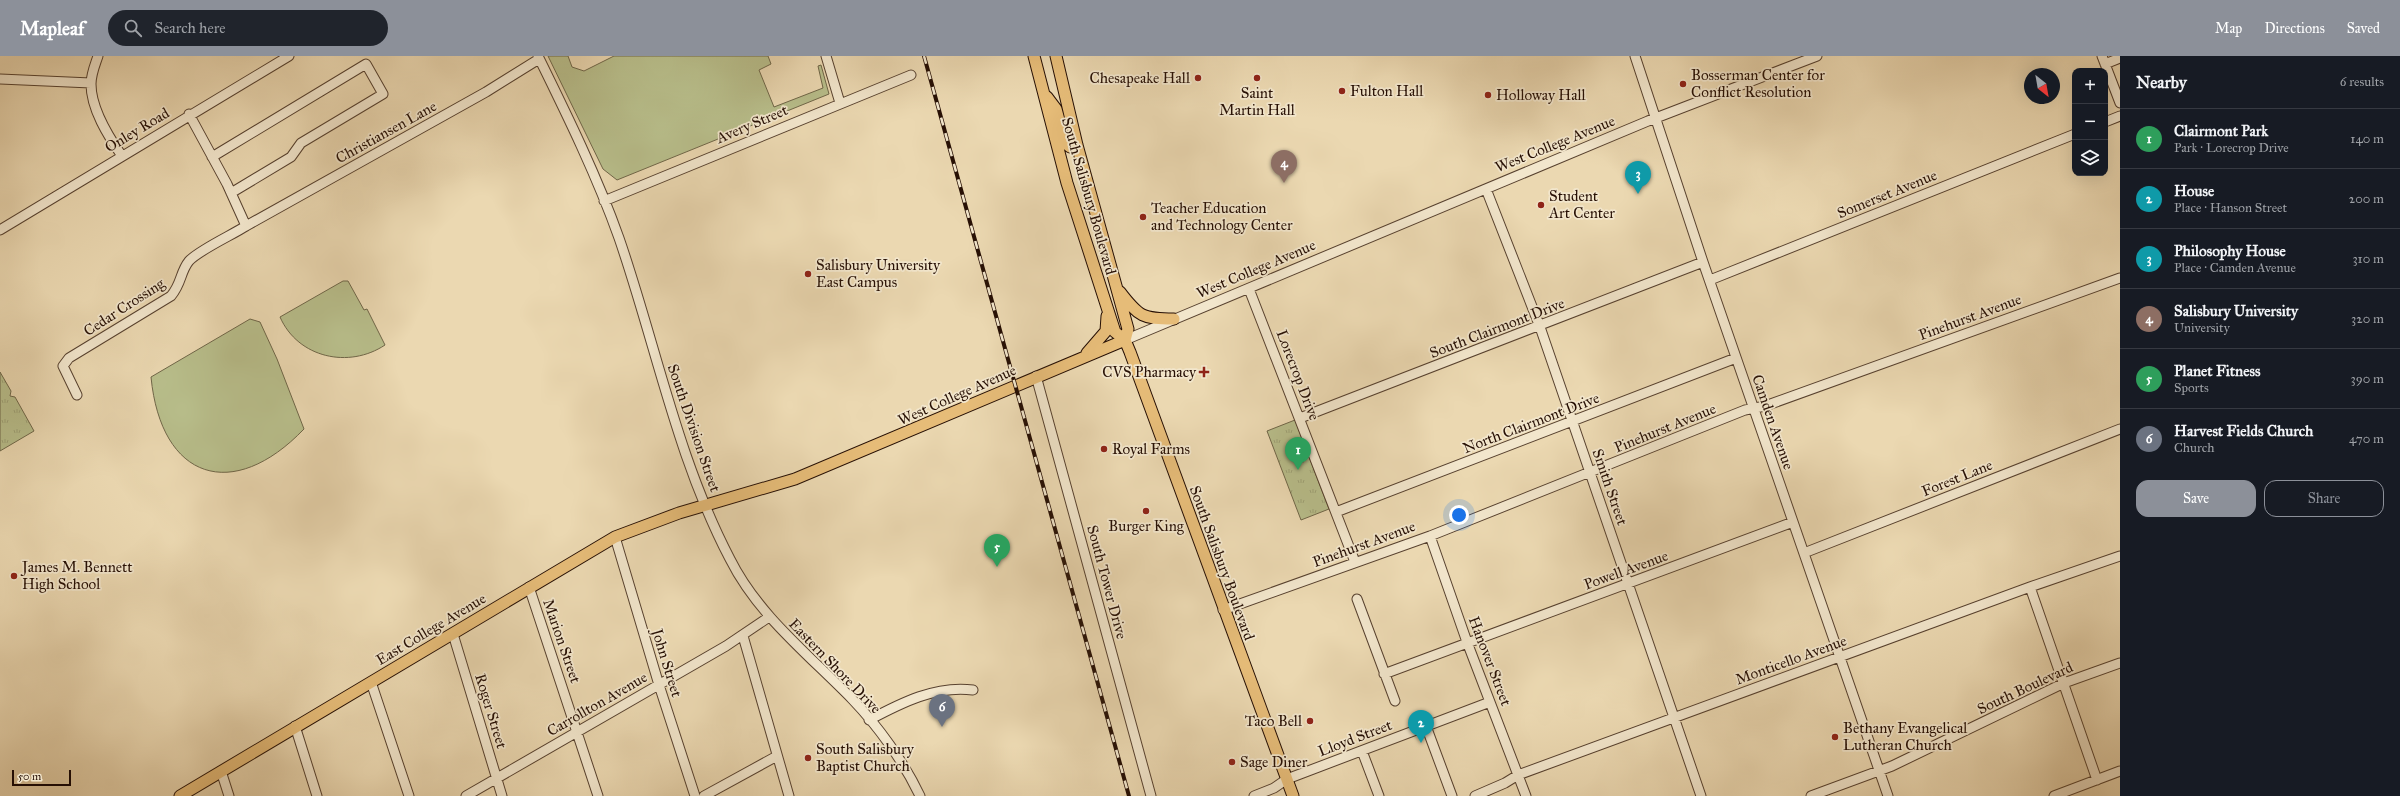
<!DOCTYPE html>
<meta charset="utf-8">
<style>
body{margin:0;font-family:"IM FELL Great Primer",serif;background:#20242c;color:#f1f3f6}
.controls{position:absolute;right:12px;top:12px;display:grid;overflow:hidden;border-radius:8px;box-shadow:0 4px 16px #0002}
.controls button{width:36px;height:36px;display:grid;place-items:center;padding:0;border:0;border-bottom:1px solid #363941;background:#171b24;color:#f1f3f6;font:20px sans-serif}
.compass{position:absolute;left:2024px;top:12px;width:36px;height:36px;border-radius:50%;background:#171b24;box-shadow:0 4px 16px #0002;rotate:149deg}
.scale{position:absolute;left:12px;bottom:10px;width:59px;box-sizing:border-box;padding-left:4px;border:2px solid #260f04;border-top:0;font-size:11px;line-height:14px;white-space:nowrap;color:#260f04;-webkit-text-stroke:3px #f2e6cc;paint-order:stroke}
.you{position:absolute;left:1459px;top:459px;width:14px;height:14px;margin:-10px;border:3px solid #fff;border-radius:50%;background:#1a73e8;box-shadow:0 0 0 6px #1a73e833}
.badge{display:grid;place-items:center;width:26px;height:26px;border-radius:50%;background:#8c9099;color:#fff;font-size:13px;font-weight:700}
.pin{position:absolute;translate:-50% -33px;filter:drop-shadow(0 1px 2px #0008)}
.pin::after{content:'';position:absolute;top:21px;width:14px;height:12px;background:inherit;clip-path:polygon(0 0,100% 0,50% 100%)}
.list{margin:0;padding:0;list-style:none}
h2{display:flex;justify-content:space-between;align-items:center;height:52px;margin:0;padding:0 16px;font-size:17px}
h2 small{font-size:13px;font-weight:400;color:#9ea1a6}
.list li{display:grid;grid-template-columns:26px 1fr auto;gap:12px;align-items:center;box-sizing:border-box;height:60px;padding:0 16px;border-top:1px solid #363941}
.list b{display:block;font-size:15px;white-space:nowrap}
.list p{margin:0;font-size:13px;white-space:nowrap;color:#9ea1a6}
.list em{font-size:13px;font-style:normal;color:#9ea1a6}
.actions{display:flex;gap:8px;padding:12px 16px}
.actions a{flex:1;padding:9px 0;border:1px solid #8c9099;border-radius:12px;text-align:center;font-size:14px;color:#8c9099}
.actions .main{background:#8c9099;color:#fff}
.icon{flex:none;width:22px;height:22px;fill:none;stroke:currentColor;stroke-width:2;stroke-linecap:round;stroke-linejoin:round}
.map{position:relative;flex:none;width:2120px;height:740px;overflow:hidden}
header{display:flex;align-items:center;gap:24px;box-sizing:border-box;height:56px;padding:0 20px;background:#8c9099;color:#fff}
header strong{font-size:19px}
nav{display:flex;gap:22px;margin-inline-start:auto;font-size:14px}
.search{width:280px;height:36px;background:#20242c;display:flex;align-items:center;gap:10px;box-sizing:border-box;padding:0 14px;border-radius:22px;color:#9ea1a6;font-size:15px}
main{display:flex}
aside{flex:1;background:#171b24}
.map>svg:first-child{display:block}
.grass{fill:#b8be8b;stroke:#6f6648}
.park{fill:url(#park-tufts);stroke:#6f6648}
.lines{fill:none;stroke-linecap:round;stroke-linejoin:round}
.minor-casing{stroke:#57412f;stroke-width:11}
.major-casing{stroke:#260f04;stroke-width:13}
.minor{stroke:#f2e6cc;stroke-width:9}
.major{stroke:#e6bc78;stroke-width:11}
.rail-casing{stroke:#260f04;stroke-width:4}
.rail{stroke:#f2e6cc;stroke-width:2.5;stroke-dasharray:8;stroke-linecap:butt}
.poi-dot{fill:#8f2418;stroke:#f2e6cc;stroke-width:1.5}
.labels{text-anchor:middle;stroke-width:3.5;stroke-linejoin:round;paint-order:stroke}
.poi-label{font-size:15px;fill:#260f04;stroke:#f2e6cc;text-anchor:start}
.street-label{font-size:15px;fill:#260f04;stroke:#f2e6cc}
</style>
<header>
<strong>Mapleaf</strong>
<div class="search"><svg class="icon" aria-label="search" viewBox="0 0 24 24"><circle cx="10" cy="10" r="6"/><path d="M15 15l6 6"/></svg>Search here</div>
<nav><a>Map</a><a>Directions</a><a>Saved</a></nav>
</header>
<main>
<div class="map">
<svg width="2120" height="740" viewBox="0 0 2120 740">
<defs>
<pattern id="park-tufts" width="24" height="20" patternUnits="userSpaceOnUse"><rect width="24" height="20" fill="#b8be8b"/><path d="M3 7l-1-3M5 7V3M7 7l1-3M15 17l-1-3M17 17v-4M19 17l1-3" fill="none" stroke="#9ea276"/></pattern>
</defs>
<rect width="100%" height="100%" fill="#ebd8b1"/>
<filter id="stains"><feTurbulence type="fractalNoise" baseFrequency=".005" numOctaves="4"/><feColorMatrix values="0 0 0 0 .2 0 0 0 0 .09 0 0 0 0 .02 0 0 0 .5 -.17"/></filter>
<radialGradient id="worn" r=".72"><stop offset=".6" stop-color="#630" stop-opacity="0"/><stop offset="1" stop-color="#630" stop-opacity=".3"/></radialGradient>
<path class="grass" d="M548 0H568L572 11 584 15 614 0H768L771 8 759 14 774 51 823 32 818 10 821 9 829 38 617 124 603 113Z
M343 225H348L364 254 367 253 385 289C349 313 298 302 280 261Z
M250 263 260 266 277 303 304 373C233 447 161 424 151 321Z"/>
<path class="park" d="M0 316 11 335 10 340 15 341 34 375 0 395Z
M1295 364 1329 453 1301 464 1267 375Z"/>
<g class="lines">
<defs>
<path id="minor" d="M98 0C95 9 91 18 91 28 91 53 108 80 122 100
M538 0C567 59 597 120 619 182 656 289 677 402 730 503 758 559 808 598 852 643 878 670 904 706 920 740
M826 0 840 47
M1635 0 1703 206 1888 740
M2102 0 2120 47
M2105 8 2120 2
M0 23 91 27
M2105 66 2120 60
M212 101 366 8 383 38 301 87 291 101 231 137
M1486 133 1540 271 1701 740
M604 145 911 19
M246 170 486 36 539 3
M0 174 289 0
M1710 224 2075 78
M1249 233 1355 506
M1125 284 1648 65 1817 0
M1036 320 1151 740
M77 339 63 310 69 302 171 240C182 227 180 216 189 205 199 194 232 179 246 170L227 128 189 58
M1300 362 1703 206
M1336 456 1736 302
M1430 480 1467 586 1526 740
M615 481 659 629 695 740
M1804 497 2120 373
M529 531 598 740
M2030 531 2097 724
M1357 543 1395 645
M1223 554 1430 480 1745 354 1765 350 2120 222
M453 578 502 740
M743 580 789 740
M1384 618 1793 466
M371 626 409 740
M869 664C901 647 936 629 973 634
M295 670 317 740
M1426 670 1452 740
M1362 695 1379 740
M221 715 229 740
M466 740 726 590 769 561
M704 740 777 700
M1254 740 1274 732 1287 723 1490 646
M1475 740 1505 727 1518 719 2030 531 2120 500
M1811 740 1892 710 2064 627 2120 607
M2054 740 2120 715"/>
<path id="major" d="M1034 0 1067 127 1115 276 1125 284 1130 296 1293 740
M1056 0 1077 89 1128 273 1125 284
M1047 41 1056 53 1065 87 1070 91 1077 89
M1120 236C1139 261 1143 263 1174 263
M1087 297 1106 275 1107 260
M180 740 615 481 679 457 795 423 1125 284"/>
</defs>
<use href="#minor" class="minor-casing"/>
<use href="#major" class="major-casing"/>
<use href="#minor" class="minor"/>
<use href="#major" class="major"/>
<defs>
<path id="rail" d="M924 0 1129 740"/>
</defs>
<use href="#rail" class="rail-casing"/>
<use href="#rail" class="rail"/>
</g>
<g class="poi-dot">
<circle cx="1198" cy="22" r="4"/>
<circle cx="1257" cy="22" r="4"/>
<circle cx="1683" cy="28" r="4"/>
<circle cx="1342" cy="35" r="4"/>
<circle cx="1488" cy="39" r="4"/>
<circle cx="1541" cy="149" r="4"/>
<circle cx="1143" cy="161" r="4"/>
<circle cx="808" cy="218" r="4"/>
<path d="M1202 310h4v4h4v4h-4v4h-4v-4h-4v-4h4z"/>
<circle cx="1104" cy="393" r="4"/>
<circle cx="1146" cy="455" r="4"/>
<circle cx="14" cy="520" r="4"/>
<circle cx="1310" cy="665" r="4"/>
<circle cx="1835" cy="681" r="4"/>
<circle cx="808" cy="702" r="4"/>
<circle cx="1232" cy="706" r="4"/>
</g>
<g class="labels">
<g class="poi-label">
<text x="1691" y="24">Bosserman Center for<tspan x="1691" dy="17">Conflict Resolution</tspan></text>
<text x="1190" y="27" text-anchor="end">Chesapeake Hall</text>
<text x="1350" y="40">Fulton Hall</text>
<text x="1257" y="42" text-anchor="middle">Saint<tspan x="1257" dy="17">Martin Hall</tspan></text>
<text x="1496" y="44">Holloway Hall</text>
<text x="1549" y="145">Student<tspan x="1549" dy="17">Art Center</tspan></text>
<text x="1151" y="157">Teacher Education<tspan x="1151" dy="17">and Technology Center</tspan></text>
<text x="816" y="214">Salisbury University<tspan x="816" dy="17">East Campus</tspan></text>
<text x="1196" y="321" text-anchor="end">CVS Pharmacy</text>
<text x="1112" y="398">Royal Farms</text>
<text x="1146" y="475" text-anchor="middle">Burger King</text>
<text x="22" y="516">James M. Bennett<tspan x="22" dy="17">High School</tspan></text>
<text x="1302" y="670" text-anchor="end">Taco Bell</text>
<text x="1843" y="677">Bethany Evangelical<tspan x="1843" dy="17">Lutheran Church</tspan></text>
<text x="816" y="698">South Salisbury<tspan x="816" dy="17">Baptist Church</tspan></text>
<text x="1240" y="711">Sage Diner</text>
</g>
<g class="street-label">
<text transform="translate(752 68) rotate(-23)" y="5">Avery Street</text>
<text transform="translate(137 74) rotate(-31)" y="5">Onley Road</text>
<text transform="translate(386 76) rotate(-29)" y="5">Christiansen Lane</text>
<text transform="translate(1555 88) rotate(-22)" y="5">West College Avenue</text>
<text transform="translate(1887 138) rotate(-22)" y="5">Somerset Avenue</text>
<text transform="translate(1089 140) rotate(74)" y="5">South Salisbury Boulevard</text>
<text transform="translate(1256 213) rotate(-23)" y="5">West College Avenue</text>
<text transform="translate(124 251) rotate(-33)" y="5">Cedar Crossing</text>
<text transform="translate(1970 261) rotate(-20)" y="5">Pinehurst Avenue</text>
<text transform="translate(1497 272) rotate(-21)" y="5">South Clairmont Drive</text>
<text transform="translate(1298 319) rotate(69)" y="5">Lorecrop Drive</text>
<text transform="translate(957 339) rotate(-24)" y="5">West College Avenue</text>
<text transform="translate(1773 366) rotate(71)" y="5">Camden Avenue</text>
<text transform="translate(1531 367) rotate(-21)" y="5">North Clairmont Drive</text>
<text transform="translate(694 372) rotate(71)" y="5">South Division Street</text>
<text transform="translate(1665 372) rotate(-22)" y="5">Pinehurst Avenue</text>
<text transform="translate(1957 422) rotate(-22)" y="5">Forest Lane</text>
<text transform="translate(1610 431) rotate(71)" y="5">Smith Street</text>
<text transform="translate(1364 488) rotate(-20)" y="5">Pinehurst Avenue</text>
<text transform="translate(1222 507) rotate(70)" y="5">South Salisbury Boulevard</text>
<text transform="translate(1626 514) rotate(-20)" y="5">Powell Avenue</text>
<text transform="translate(1107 526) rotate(75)" y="5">South Tower Drive</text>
<text transform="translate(431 573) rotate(-31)" y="5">East College Avenue</text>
<text transform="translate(562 585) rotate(71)" y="5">Marion Street</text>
<text transform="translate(1791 604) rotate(-20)" y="5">Monticello Avenue</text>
<text transform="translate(1490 605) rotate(69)" y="5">Hanover Street</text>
<text transform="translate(667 607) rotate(73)" y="5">John Street</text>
<text transform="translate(835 610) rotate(46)" y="5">Eastern Shore Drive</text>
<text transform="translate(2025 632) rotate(-25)" y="5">South Boulevard</text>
<text transform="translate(597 648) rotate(-30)" y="5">Carrollton Avenue</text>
<text transform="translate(491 655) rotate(73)" y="5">Roger Street</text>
<text transform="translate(1355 682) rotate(-21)" y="5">Lloyd Street</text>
</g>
</g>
<rect width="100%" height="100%" filter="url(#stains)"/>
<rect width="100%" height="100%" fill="url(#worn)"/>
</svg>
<div class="controls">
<button>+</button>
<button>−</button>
<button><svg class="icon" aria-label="layers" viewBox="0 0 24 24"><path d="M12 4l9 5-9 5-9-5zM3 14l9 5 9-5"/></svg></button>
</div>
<svg class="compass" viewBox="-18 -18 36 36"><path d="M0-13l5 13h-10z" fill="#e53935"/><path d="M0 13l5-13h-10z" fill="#9ea1a6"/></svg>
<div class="scale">50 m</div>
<div class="you"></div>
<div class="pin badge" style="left:1298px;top:414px;background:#2e9e5b">1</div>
<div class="pin badge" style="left:1421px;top:687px;background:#0f9aa8">2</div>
<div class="pin badge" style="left:1638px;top:138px;background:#0f9aa8">3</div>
<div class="pin badge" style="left:1284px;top:127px;background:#8d6e63">4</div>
<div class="pin badge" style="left:997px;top:511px;background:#2e9e5b">5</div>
<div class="pin badge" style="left:942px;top:671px;background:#6b7280">6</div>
</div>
<aside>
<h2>Nearby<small>6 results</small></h2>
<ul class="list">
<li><span class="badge" style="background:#2e9e5b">1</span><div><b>Clairmont Park</b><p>Park · Lorecrop Drive</p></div><em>140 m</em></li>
<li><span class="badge" style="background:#0f9aa8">2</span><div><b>House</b><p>Place · Hanson Street</p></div><em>200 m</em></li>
<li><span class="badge" style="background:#0f9aa8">3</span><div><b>Philosophy House</b><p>Place · Camden Avenue</p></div><em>310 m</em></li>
<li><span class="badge" style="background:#8d6e63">4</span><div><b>Salisbury University</b><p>University</p></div><em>320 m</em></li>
<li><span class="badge" style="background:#2e9e5b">5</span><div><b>Planet Fitness</b><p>Sports</p></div><em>390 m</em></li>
<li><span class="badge" style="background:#6b7280">6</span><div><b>Harvest Fields Church</b><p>Church</p></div><em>470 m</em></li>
</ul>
<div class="actions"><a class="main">Save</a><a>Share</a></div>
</aside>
</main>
